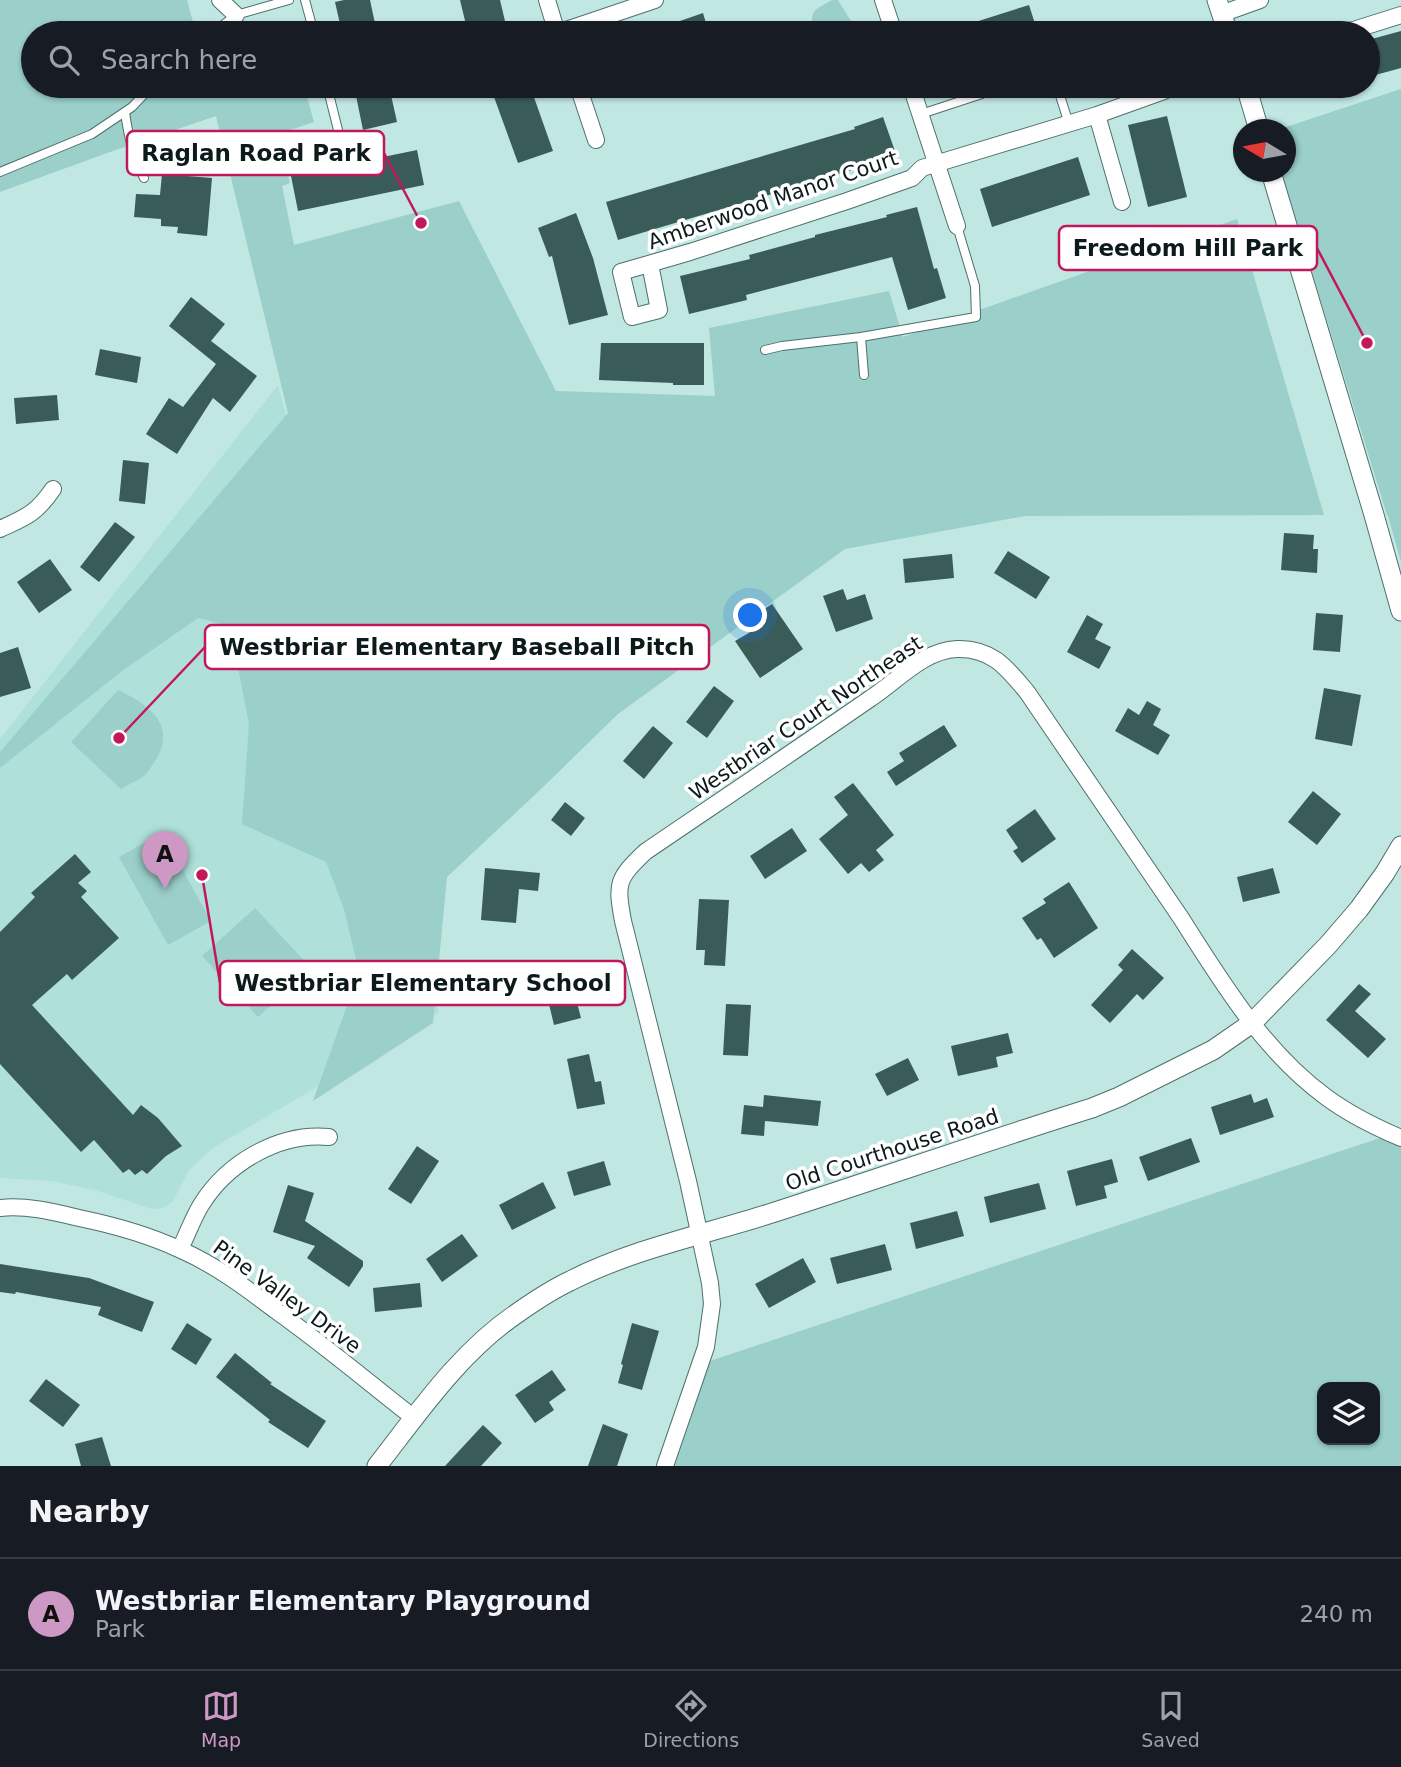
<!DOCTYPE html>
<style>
body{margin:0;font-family:"DejaVu Sans",sans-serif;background:#242831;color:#f1f3f6}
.controls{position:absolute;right:21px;bottom:21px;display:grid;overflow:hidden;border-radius:14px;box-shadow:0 2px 5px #0004}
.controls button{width:63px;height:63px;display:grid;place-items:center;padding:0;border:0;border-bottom:2px solid #363941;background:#171b24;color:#f1f3f6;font:35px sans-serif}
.compass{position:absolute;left:1233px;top:119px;width:63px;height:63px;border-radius:50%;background:#171b24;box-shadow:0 2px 5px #0004;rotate:280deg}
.you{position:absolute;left:751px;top:616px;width:24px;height:24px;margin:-18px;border:5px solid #fff;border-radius:50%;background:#1a73e8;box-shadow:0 0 0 10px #1a73e833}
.badge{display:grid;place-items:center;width:46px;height:46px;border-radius:50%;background:#cd99c4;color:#111;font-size:23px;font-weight:700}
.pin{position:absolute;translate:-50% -58px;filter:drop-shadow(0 2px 4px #0008)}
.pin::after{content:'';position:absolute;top:37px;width:24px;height:21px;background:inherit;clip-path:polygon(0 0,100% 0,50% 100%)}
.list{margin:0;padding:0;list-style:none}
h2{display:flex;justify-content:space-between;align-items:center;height:91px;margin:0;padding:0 28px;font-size:30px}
h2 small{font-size:23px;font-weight:400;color:#9ea1a6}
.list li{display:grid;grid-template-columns:46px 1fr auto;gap:21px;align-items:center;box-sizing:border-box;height:112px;padding:0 28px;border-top:2px solid #363941}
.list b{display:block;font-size:26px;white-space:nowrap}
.list p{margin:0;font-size:23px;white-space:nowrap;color:#9ea1a6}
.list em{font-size:23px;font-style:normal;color:#9ea1a6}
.icon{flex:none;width:38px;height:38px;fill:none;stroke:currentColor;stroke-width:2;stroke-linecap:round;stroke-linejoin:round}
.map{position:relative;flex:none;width:1401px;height:1466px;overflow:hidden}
.search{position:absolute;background:#171b24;box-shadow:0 2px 5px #0004;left:21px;right:21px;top:21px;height:77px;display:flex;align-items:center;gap:18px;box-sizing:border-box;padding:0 24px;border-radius:38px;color:#9ea1a6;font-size:26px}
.sheet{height:203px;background:#171b24}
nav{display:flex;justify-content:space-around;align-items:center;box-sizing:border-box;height:98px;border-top:2px solid #363941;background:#171b24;font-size:19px;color:#9ea1a6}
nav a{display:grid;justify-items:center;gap:4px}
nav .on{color:#cd99c4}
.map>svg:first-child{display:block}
.built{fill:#afe0da}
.green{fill:#9bcfca;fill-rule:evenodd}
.building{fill:#3a5c59}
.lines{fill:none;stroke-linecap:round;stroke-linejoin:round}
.service-casing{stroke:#4d706c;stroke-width:10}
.minor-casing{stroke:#4d706c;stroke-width:18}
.tertiary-casing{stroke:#4d706c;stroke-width:21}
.service{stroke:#fff;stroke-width:8}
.minor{stroke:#fff;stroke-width:16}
.tertiary{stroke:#fff;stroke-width:19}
.labels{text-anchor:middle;stroke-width:7;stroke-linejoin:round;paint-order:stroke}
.street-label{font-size:21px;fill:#0c1b19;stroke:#fff}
.leader{fill:none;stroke:#c2185b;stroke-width:2.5}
.callout-dot{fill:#c2185b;stroke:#fff;stroke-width:2.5}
.callout{fill:#fff;stroke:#c2185b;stroke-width:2.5}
.callout-label{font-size:23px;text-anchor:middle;font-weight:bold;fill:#0c1b19}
</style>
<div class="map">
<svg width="1401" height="1466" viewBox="0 0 1401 1466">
<rect width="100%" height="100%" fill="#c1e7e3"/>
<path class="built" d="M278 385 439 1012 307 1093 213 1148 189 1170 173 1201 163 1208 152 1209 95 1190 51 1181 0 1178V739Z"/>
<path class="green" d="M0 0H187L196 33H33V86H304L314 122 278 134 290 183 282 186 294 245 459 201 556 391 715 396 709 328 889 291 903 337 1237 219 1324 515 1025 516 845 549 618 714 541 789 447 877 433 1023 313 1101 359 972 344 909 326 862 242 824 249 724 230 626 198 618 122 671 0 768V752L288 413 216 116 110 152 0 192Z
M832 0H838L854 26 856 33H815C808 11 813 11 832 0Z
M1401 89V562L1388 516 1387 515 1281 172H1286V130L1280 129Z
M118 690C148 704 178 725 155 761 152 765 149 771 145 775 139 780 129 784 121 789L71 742Z
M153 838 167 842 211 921 168 945 119 857Z
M255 908 312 969 258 1017 202 956Z
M1392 1134 1401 1138V1466H665L701 1364ZM1322 1387H1375V1440H1322Z"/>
<path class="building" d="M344 0H370L377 33H342L335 2Z
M460 0H500L505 21 467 29Z
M1029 5 1038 33H951L950 30Z
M703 13 709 33H651V31Z
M1401 31V68L1368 77V40Z
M354 86H389L397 122 363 130Z
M490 86H530L553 151 518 163Z
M1167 116 1187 197 1148 207 1128 125Z
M883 117 896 154 846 172 618 240 606 202 855 129 854 127Z
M417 150 424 185 298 211 291 176Z
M1078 157 1090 195 992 227 980 189Z
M162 174 212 178 207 236 177 233 178 227 161 226V219L134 217 136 194 160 195Z
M917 207 934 269 937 268 946 298 908 310 892 257 746 295 747 300 689 314 680 276 750 259 749 255 815 237V235L887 217 886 215Z
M576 213 593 258 608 315 569 325 552 256 549 257 538 228Z
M191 297 225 324 211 341 257 376 230 412 213 398 177 454 146 434 169 398 183 407 216 364 169 326Z
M601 343H704V385H673V383L599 380Z
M100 349 141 357 137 383 95 375Z
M57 395 59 420 16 424 14 398Z
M123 460 149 463 145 504 119 501Z
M115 522 135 537 99 582 80 567Z
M1284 533 1314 535 1313 549H1318L1317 573 1281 570Z
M1008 551 1050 577 1036 599 994 573Z
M952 554 954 578 905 583 903 559Z
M50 559 72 590 39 613 17 582Z
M843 589 847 600 865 594 873 619 836 632 823 596Z
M772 604 803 649 760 678 735 641 759 627 752 617Z
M1316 613 1343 615 1340 652 1313 650Z
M1087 615 1103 624 1095 639 1111 647 1099 669 1067 652Z
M18 647 31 688 0 697V653Z
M714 686 734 701 707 738 686 722Z
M1324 688 1361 695 1352 746 1315 739Z
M1147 701 1161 709 1153 725 1170 735 1158 755 1115 731 1128 708 1139 715Z
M944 725 957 746 896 786 887 772 904 761 899 753Z
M653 726 673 743 644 779 623 761Z
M853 783 894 835 876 850 884 860 869 872 861 863 848 874 819 839 848 815 834 797Z
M1313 791 1341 814 1317 845 1288 822Z
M565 802 585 818 571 836 551 820Z
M1035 809 1056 839 1022 863 1013 851 1018 848 1006 830Z
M792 828 807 851 765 879 750 856Z
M75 854 91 872 78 883 87 891 81 897 119 938 72 980 67 974 32 1005 133 1115 141 1105 158 1118 182 1146 166 1156 147 1174 142 1170 135 1175 129 1169 123 1173 94 1140 81 1152 0 1064V932L35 897 31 893Z
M485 868 540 873 538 891 519 889 516 923 481 920Z
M1273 868 1280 893 1243 902 1237 877Z
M1069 882 1098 928 1054 958 1041 938 1037 940 1022 918 1046 903 1043 899Z
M699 899 729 900 725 966 704 965 705 950H696Z
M1132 949 1164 978 1143 1000 1137 994 1110 1023 1091 1005 1123 970 1118 965Z
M568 968 581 1018 554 1025 542 975Z
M1359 984 1371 994 1355 1011 1386 1039 1368 1058 1326 1020Z
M726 1004 751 1005 748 1056 723 1055Z
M1008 1033 1013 1053 996 1057 998 1067 958 1076 951 1046Z
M589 1054 595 1082 601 1081 605 1104 577 1109 567 1059Z
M908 1058 919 1080 887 1096 875 1074Z
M1251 1094 1254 1103 1267 1098 1274 1117 1220 1135 1211 1107Z
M764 1095 821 1101 818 1126 765 1121 764 1136 741 1134 744 1105 763 1107Z
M1191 1138 1200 1162 1148 1181 1139 1157Z
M417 1146 439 1161 411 1204 388 1189Z
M1112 1159 1118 1182 1104 1186 1107 1198 1076 1206 1067 1171Z
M604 1161 611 1185 574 1196 567 1172Z
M543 1182 556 1208 512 1230 499 1205Z
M1039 1183 1046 1209 990 1223 984 1197Z
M288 1185 314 1193 305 1221 363 1261V1266L349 1287 307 1258 315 1246 273 1232Z
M957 1211 964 1236 916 1249 910 1223Z
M462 1234 478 1256 442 1282 426 1259Z
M885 1244 892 1270 837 1284 830 1258Z
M803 1258 816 1282 769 1308 755 1284Z
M0 1264 89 1278 154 1302 142 1332 98 1315 101 1307 16 1292 15 1294 0 1292Z
M420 1283 422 1307 375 1312 373 1288Z
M187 1323 212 1339 196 1365 171 1349Z
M632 1323 659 1331 642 1390 618 1383 623 1365 621 1364Z
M235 1353 272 1383 270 1384 326 1421 308 1448 268 1422 270 1420 216 1377Z
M552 1370 566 1390 549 1402 554 1410 535 1423 515 1395Z
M46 1379 80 1405 63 1427 29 1401Z
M603 1424 628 1434 617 1466H588Z
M483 1425 502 1443 481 1466H445Z
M102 1437 111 1466H81L75 1444Z"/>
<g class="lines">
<defs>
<path id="service" d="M305 0 314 33
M213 33 236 15 289 0
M1057 86 1069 124
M125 112C128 135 133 157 144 178
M921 114 982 94
M295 147 340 138 327 86
M0 172 92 134 132 107 152 86
M765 350 782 346 861 337
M864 375 861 337 976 317 975 286 957 226"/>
<path id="minor" d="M220 0 236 15
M547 0 557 33
M883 0 894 33
M1221 14 1260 0
M557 33 655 0
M1344 33 1401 15
M578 86 596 140
M911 86 957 226
M1097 115 1164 91
M650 264 659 310 632 317 621 272 690 252 847 201 912 178 922 168 1097 115 1122 202
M0 529C26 517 36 514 53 489
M0 1208C26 1205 54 1212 79 1218 113 1225 149 1235 181 1250 215 1265 245 1287 275 1310 323 1344 368 1382 414 1418
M180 1249C187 1235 193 1218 201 1205 227 1163 279 1132 329 1137
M665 1466 706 1347 712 1304 710 1283 688 1181 623 921C616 883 617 879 645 852 720 801 796 750 871 698 897 681 924 650 957 649 992 648 1007 668 1027 692L1181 918C1221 981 1264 1052 1326 1097 1349 1114 1375 1127 1401 1138"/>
<path id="tertiary" d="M1217 0 1228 33
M1246 86 1259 130
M1271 172 1374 515 1401 611
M377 1466C419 1412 459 1353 516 1314 533 1302 551 1290 570 1281 635 1248 707 1234 775 1212 881 1178 986 1141 1092 1108L1119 1097 1213 1050 1252 1023 1328 945 1359 909 1385 873 1401 846"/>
</defs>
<use href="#service" class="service-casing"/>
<use href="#minor" class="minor-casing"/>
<use href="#tertiary" class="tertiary-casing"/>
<use href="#service" class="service"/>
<use href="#minor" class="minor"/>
<use href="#tertiary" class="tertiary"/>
</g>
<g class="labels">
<g class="street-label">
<text transform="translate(773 200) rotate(-19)" y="7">Amberwood Manor Court</text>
<text transform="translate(806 718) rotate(-34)" y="7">Westbriar Court Northeast</text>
<text transform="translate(892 1150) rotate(-18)" y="7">Old Courthouse Road</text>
<text transform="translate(287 1297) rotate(36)" y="7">Pine Valley Drive</text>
</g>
</g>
<path class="leader" d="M421 223L384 153M1367 343L1317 248M119 738L205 647M202 875L220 983"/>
<g class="callout-dot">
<circle cx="421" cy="223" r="7"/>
<circle cx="1367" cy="343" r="7"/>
<circle cx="119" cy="738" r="7"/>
<circle cx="202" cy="875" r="7"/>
</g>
<g class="callout">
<rect x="127" y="131" width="257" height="44" rx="7"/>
<rect x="1059" y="226" width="258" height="44" rx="7"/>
<rect x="205" y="625" width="504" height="44" rx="7"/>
<rect x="220" y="961" width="405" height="44" rx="7"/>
</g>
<g class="callout-label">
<text x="256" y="161">Raglan Road Park</text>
<text x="1188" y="256">Freedom Hill Park</text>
<text x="457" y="655">Westbriar Elementary Baseball Pitch</text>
<text x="423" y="991">Westbriar Elementary School</text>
</g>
</svg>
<div class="controls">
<button><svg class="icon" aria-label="layers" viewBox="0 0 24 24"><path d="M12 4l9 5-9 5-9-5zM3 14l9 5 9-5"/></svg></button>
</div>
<svg class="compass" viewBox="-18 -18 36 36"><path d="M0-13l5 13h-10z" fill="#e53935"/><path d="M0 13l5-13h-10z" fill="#9ea1a6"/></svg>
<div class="you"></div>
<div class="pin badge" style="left:165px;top:889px">A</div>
<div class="search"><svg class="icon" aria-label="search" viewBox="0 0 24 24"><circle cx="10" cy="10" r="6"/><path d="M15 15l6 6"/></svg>Search here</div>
</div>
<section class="sheet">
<h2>Nearby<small></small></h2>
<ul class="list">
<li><span class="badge">A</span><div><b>Westbriar Elementary Playground</b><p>Park</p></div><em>240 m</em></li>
</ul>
</section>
<nav>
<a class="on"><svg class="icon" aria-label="map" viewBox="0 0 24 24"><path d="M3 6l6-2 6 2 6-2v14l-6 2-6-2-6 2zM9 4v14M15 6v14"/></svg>Map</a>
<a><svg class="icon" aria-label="directions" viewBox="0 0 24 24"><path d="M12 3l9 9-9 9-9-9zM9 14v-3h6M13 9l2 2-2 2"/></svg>Directions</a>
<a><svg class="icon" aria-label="saved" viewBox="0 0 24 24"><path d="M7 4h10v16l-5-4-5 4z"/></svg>Saved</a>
</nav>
